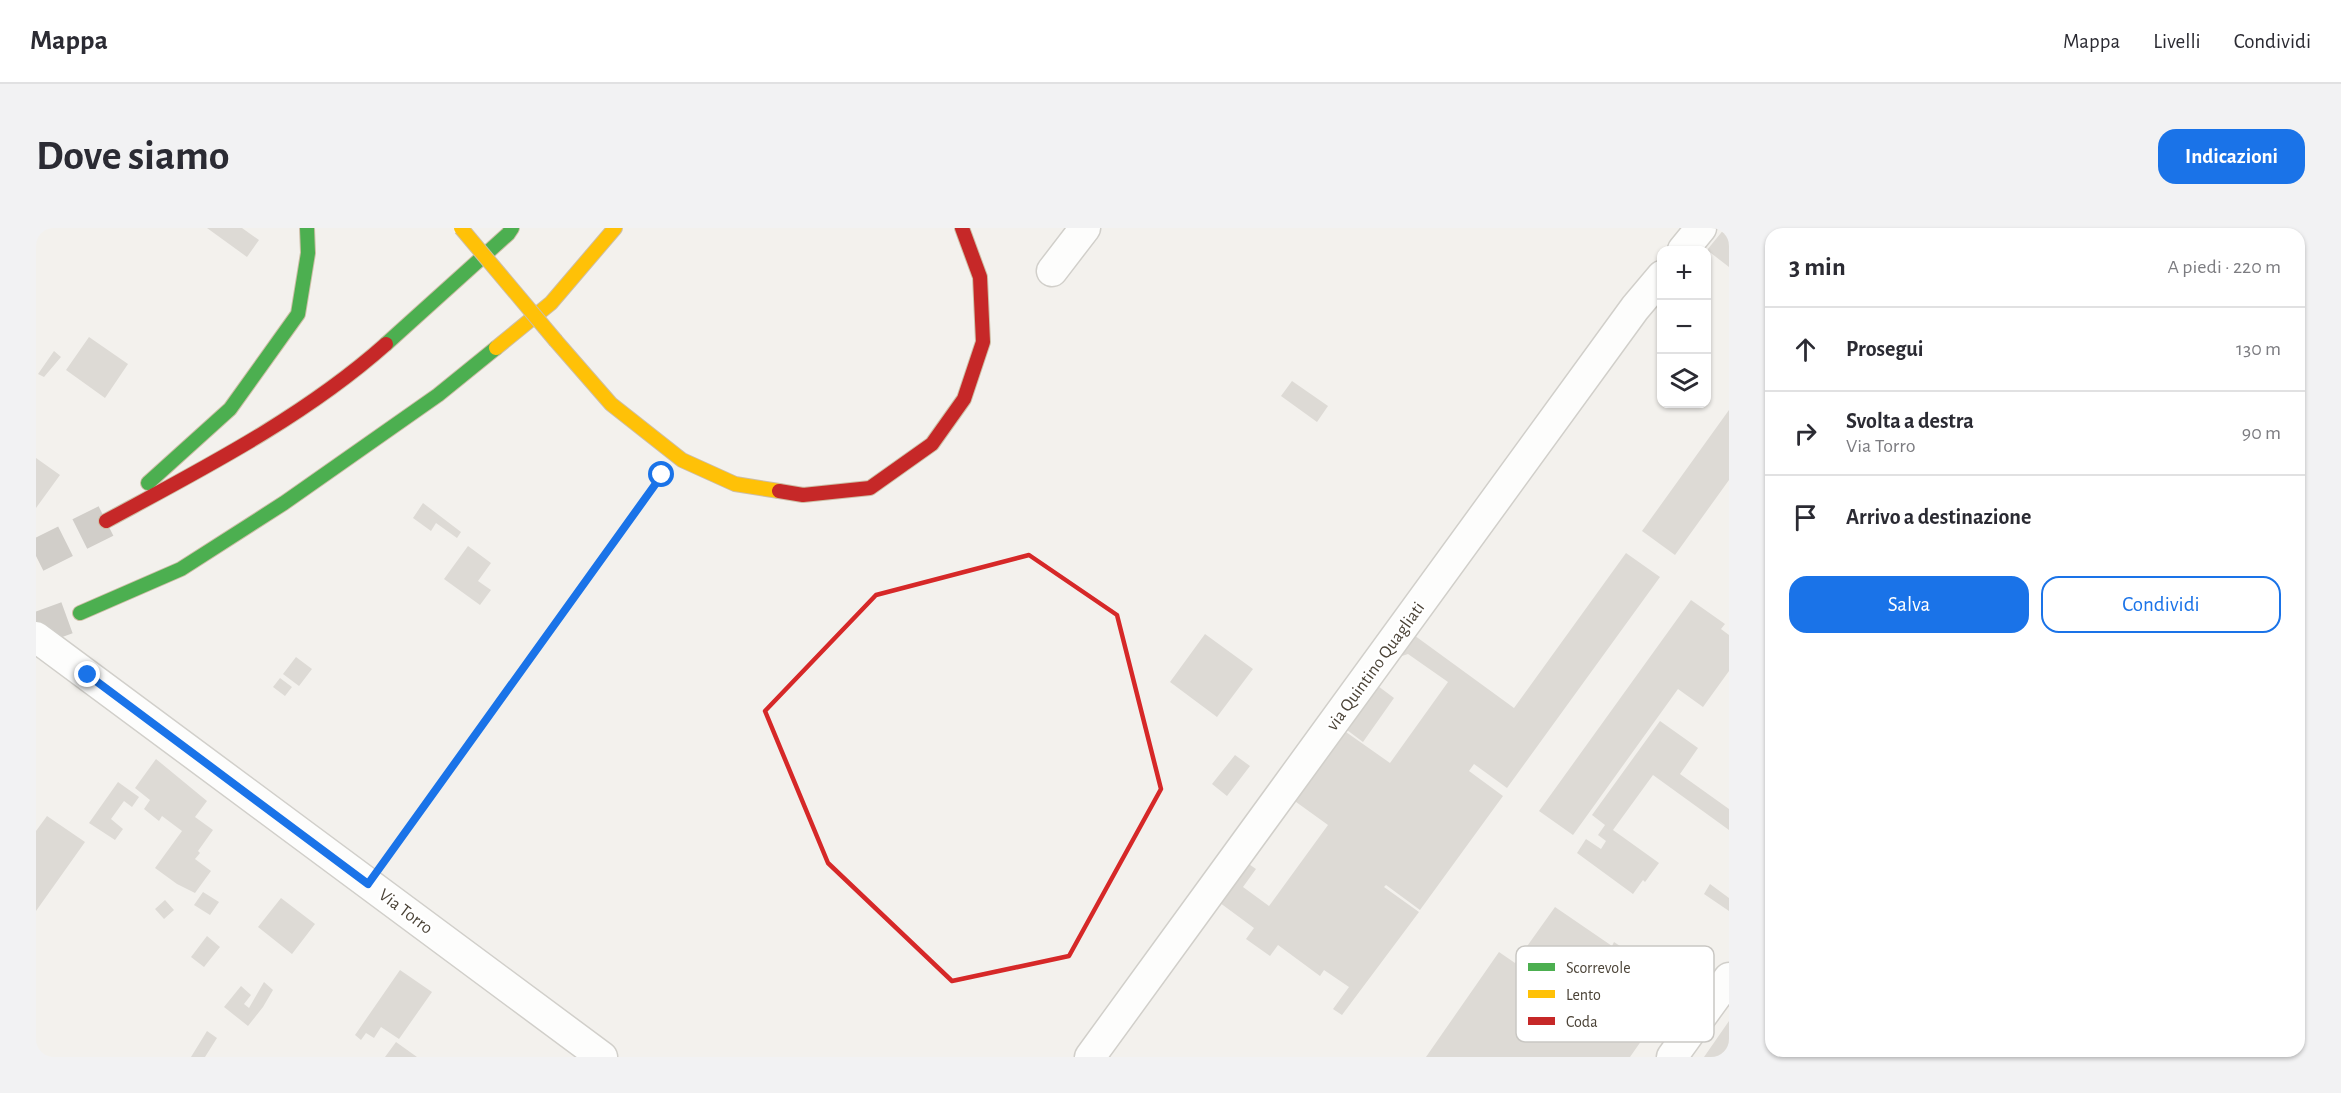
<!DOCTYPE html>
<html lang="it">
<meta charset="utf-8">
<style>
body{margin:0;font-family:"Alegreya Sans",sans-serif;background:#f2f2f3;color:#2b2b33}
.controls{position:absolute;right:18px;top:18px;display:grid;overflow:hidden;border-radius:12px;box-shadow:0 2px 4px #0004}
.controls button{width:54px;height:54px;display:grid;place-items:center;padding:0;border:0;border-bottom:2px solid #e1e1e2;background:#fff;color:#2b2b33;font:30px sans-serif}
.stop{position:absolute;width:18px;height:18px;margin:-14px;border:4px solid #1a73e8;border-radius:50%;background:#fff}
.stop.end{background:#1a73e8;border-color:#fff;box-shadow:0 2px 6px #0008}
.list{margin:0;padding:0;list-style:none}
h2{display:flex;justify-content:space-between;align-items:center;height:78px;margin:0;padding:0 24px;font-size:26px}
h2 small{font-size:20px;font-weight:400;color:#7c7c81}
.list li{display:grid;grid-template-columns:39px 1fr auto;gap:18px;align-items:center;box-sizing:border-box;height:84px;padding:0 24px;border-top:2px solid #e1e1e2}
.list b{display:block;font-size:22px;white-space:nowrap}
.list p{margin:0;font-size:20px;white-space:nowrap;color:#7c7c81}
.list em{font-size:20px;font-style:normal;color:#7c7c81}
.actions{display:flex;gap:12px;padding:18px 24px}
.actions a{flex:1;padding:14px 0;border:2px solid #1a73e8;border-radius:18px;text-align:center;font-size:21px;color:#1a73e8}
.actions .main{background:#1a73e8;color:#fff}
.icon{flex:none;width:33px;height:33px;fill:none;stroke:currentColor;stroke-width:2;stroke-linecap:round;stroke-linejoin:round}
.map{position:relative;flex:none;width:1693px;height:829px;overflow:hidden;border-radius:18px}
header{display:flex;align-items:center;gap:36px;box-sizing:border-box;height:84px;padding:0 30px;background:#fff;border-bottom:2px solid #e1e1e2}
header strong{font-size:28px}
nav{display:flex;gap:33px;margin-inline-start:auto;font-size:21px}
.intro{display:flex;align-items:center;justify-content:space-between;box-sizing:border-box;height:144px;padding:0 36px}
h1{margin:0;font-size:42px}
.button{padding:15px 27px;border-radius:18px;background:#1a73e8;color:#fff;font-size:21px;font-weight:700}
main{display:flex;gap:36px;padding:0 36px}
aside{flex:1;background:#fff;border-radius:18px;box-shadow:0 2px 4px #0004}
.map>svg:first-child{display:block}
.building{fill:#dddad5}
.lines{fill:none;stroke-linecap:round;stroke-linejoin:round}
.highway-tunnel{stroke:#d1cec9;stroke-width:33;stroke-dasharray:33 16;stroke-linecap:butt}
.street-casing{stroke:#d1cfca;stroke-width:33}
.fast-casing{stroke:#cdbea6;stroke-width:16}
.slow-casing{stroke:#cdbea6;stroke-width:16}
.jam-casing{stroke:#cdbea6;stroke-width:16}
.path{stroke:#d3d1cb;stroke-width:4;stroke-dasharray:3 3;stroke-linecap:butt}
.street{stroke:#fdfdfc;stroke-width:30}
.fast{stroke:#4caf50;stroke-width:14}
.slow{stroke:#ffc107;stroke-width:14}
.jam{stroke:#c62828;stroke-width:14}
.slow-bridge-casing{stroke:#cdbea6;stroke-width:16;stroke-linecap:butt}
.slow-bridge{stroke:#ffc107;stroke-width:14}
.route{stroke:#1a73e8;stroke-width:8}
.marked{fill:none;stroke:#d62828;stroke-width:4.5;stroke-linejoin:round}
.labels{text-anchor:middle;stroke-width:5;stroke-linejoin:round;paint-order:stroke}
.street-label{font-size:18px;fill:#4b4337;stroke:#fff}
.key{fill:#fff;stroke:#c9c7c3;stroke-width:1.5}
.key-label{font-size:16px;fill:#4b4337}
</style>
<header>
<strong>Mappa</strong>
<nav><a>Mappa</a><a>Livelli</a><a>Condividi</a></nav>
</header>
<div class="intro"><h1>Dove siamo</h1><a class="button">Indicazioni</a></div>
<main>
<div class="map">
<svg width="1693" height="829" viewBox="0 0 1693 829">
<rect width="100%" height="100%" fill="#f3f1ed"/>
<path class="building" d="M171 0H206L223 12 211 29Z
M1689 0 1693 3V39L1671 22Z
M53 109 92 136 69 170 30 142Z
M18 123 25 129 8 149 2 146Z
M1256 153 1292 178 1281 194 1245 168Z
M1693 182V252L1639 327 1606 303Z
M0 230 24 247 0 280Z
M387 275 425 304 421 310 400 295 395 303 377 290Z
M432 318 455 335 442 353 455 362 444 377 408 351Z
M1590 325 1624 349 1471 560 1438 536 1433 543 1467 568 1384 682 1350 657 1348 659 1383 684 1306 787 1297 781 1313 759 1288 742 1284 748 1242 717 1234 728 1210 711 1218 700 1176 669 1204 630 1220 641 1207 659 1233 678 1292 597 1249 566 1300 497 1354 535 1412 454 1372 426 1360 430 1371 402 1478 480Z
M1655 372 1689 396 1685 401 1693 407V443L1667 479 1642 461 1537 607 1503 583Z
M1169 406 1217 441 1181 489 1134 454Z
M260 429 276 441 263 458 247 446Z
M244 450 256 459 249 468 237 459Z
M1334 452 1358 470 1327 514 1303 496Z
M1624 493 1662 520 1644 546 1693 581V602L1617 547 1577 602 1623 635 1609 654 1607 652 1597 666 1541 625 1550 611 1565 621 1570 613 1562 607 1569 597 1556 587Z
M1199 527 1214 538 1191 568 1176 556Z
M120 531 171 573 159 589 177 602 162 623 164 625 159 631 175 643 159 665 141 656 119 640 146 603 126 588 123 593 108 581 114 572 99 560Z
M82 554 103 569 96 579 88 573 75 591 87 601 79 612 53 595Z
M11 588 49 614 0 683V603Z
M1674 656 1693 670V683L1668 666Z
M167 664 183 674 174 687 158 677Z
M245 670 279 696 256 726 222 699Z
M129 672 138 682 128 691 119 681Z
M1519 679 1576 718 1578 714 1590 722 1587 726 1640 763 1594 829H1390L1463 724 1479 735Z
M171 708 184 719 168 739 155 729Z
M364 742 396 764 363 811 345 799 338 810 330 805 325 812 319 807Z
M228 754 237 762 227 779 212 798 188 779 205 758 215 767 208 776 213 780Z
M1693 793V829H1668Z
M171 803 181 810 169 829H155Z
M360 814 381 829H349Z"/>
<g class="lines">
<path class="highway-tunnel" d="M0 328 70 293
M0 401 44 385"/>
<defs>
<path id="street" d="M1647 22 1665 0
M1016 43 1049 0
M0 409 566 829
M1054 829 1599 80 1626 48
M1636 829 1693 750"/>
<path id="fast" d="M350 116 472 6 476 0
M112 255 194 181 262 86 272 25 271 0
M44 385 145 341 248 275 402 167 460 120"/>
<path id="slow" d="M520 113 575 176 646 232 699 256 743 263
M460 120 515 75 579 0"/>
<path id="jam" d="M743 263 767 267 834 260 896 216 928 171 947 114 944 49 926 0
M70 293C166 241 268 189 350 116"/>
</defs>
<use href="#street" class="street-casing"/>
<use href="#fast" class="fast-casing"/>
<use href="#slow" class="slow-casing"/>
<use href="#jam" class="jam-casing"/>
<path class="path" d="M348 634 624 250"/>
<use href="#street" class="street"/>
<use href="#fast" class="fast"/>
<use href="#slow" class="slow"/>
<use href="#jam" class="jam"/>
<defs>
<path id="slow-bridge" d="M425 0 520 113"/>
</defs>
<use href="#slow-bridge" class="slow-bridge-casing"/>
<use href="#slow-bridge" class="slow-bridge"/>
</g>
<g class="lines">
<path class="route" d="M52 447 332 656 626 247"/>
</g>
<path class="marked" d="M993 327 1081 387 1125 561 1033 728 916 753 792 635 729 483 840 367Z"/>
<g class="labels">
<g class="street-label">
<text transform="translate(1339 438) rotate(-54)" y="6">via Quintino Quagliati</text>
<text transform="translate(370 683) rotate(37)" y="6">Via Torro</text>
</g>
</g>
<rect x="1480" y="718" width="198" height="96" rx="9" class="key"/>
<rect x="1492" y="735" width="27" height="8" fill="#4caf50"/>
<rect x="1492" y="762" width="27" height="8" fill="#ffc107"/>
<rect x="1492" y="789" width="27" height="8" fill="#c62828"/>
<g class="key-label">
<text x="1530" y="745">Scorrevole</text>
<text x="1530" y="772">Lento</text>
<text x="1530" y="799">Coda</text>
</g>
</svg>
<div class="controls">
<button>+</button>
<button>−</button>
<button><svg class="icon" aria-label="layers" viewBox="0 0 24 24"><path d="M12 4l9 5-9 5-9-5zM3 14l9 5 9-5"/></svg></button>
</div>
<div class="stop" style="left:626px;top:247px"></div>
<div class="stop end" style="left:52px;top:447px"></div>
</div>
<aside>
<h2>3 min<small>A piedi · 220 m</small></h2>
<ul class="list">
<li><svg class="icon" aria-label="ahead" viewBox="0 0 24 24"><path d="M12 20V5M6 11l6-6 6 6"/></svg><div><b>Prosegui</b></div><em>130 m</em></li>
<li><svg class="icon" aria-label="right" viewBox="0 0 24 24"><path d="M7 20v-9h11M14 6l5 5-5 5"/></svg><div><b>Svolta a destra</b><p>Via Torro</p></div><em>90 m</em></li>
<li><svg class="icon" aria-label="arrive" viewBox="0 0 24 24"><path d="M6 21V4h12l-3 4 3 4H6"/></svg><div><b>Arrivo a destinazione</b></div></li>
</ul>
<div class="actions"><a class="main">Salva</a><a>Condividi</a></div>
</aside>
</main>
